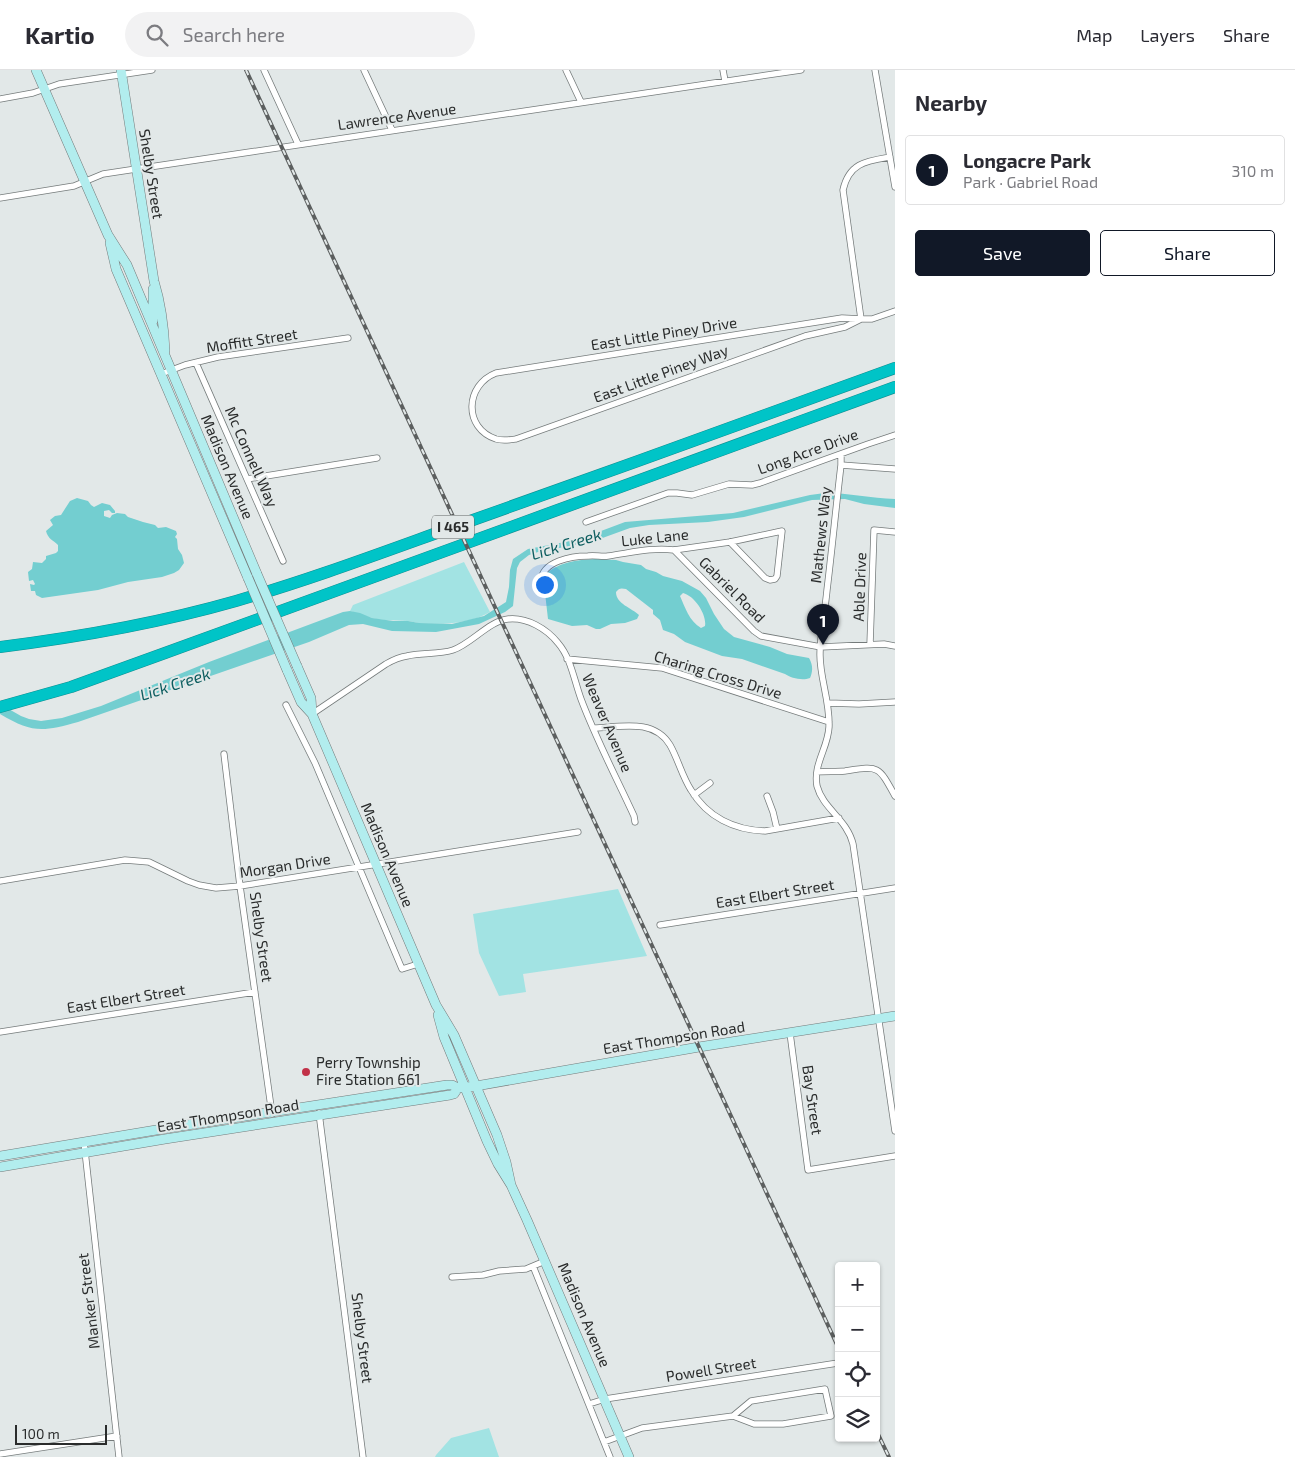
<!DOCTYPE html>
<meta charset="utf-8">
<style>
body{margin:0;font-family:"Exo 2",sans-serif;background:#f2f2f3;color:#2b2b33}
.controls{position:absolute;right:15px;bottom:15px;display:grid;overflow:hidden;border-radius:5px;box-shadow:0 1px 4px #0004}
.controls button{width:45px;height:45px;display:grid;place-items:center;padding:0;border:0;border-bottom:1px solid #e1e1e2;background:#fff;color:#2b2b33;font:25px sans-serif}
.scale{position:absolute;left:15px;bottom:12px;width:92px;box-sizing:border-box;padding-left:5px;border:2px solid #2a2c2c;border-top:0;font-size:14px;line-height:18px;white-space:nowrap;color:#2a2c2c;-webkit-text-stroke:4px #e2e8e8;paint-order:stroke}
.you{position:absolute;left:544px;top:514px;width:18px;height:18px;margin:-12px;border:4px solid #fff;border-radius:50%;background:#1a73e8;box-shadow:0 0 0 8px #1a73e833}
.badge{display:grid;place-items:center;width:32px;height:32px;border-radius:50%;background:#111827;color:#fff;font-size:16px;font-weight:700}
.pin{position:absolute;translate:-50% -41px;filter:drop-shadow(0 1px 2px #0008)}
.pin::after{content:'';position:absolute;top:26px;width:18px;height:15px;background:inherit;clip-path:polygon(0 0,100% 0,50% 100%)}
.list{margin:0;padding:0;list-style:none}
h2{display:flex;justify-content:space-between;align-items:center;height:65px;margin:0;padding:0 20px;font-size:21px}
h2 small{font-size:16px;font-weight:400;color:#7c7c81}
.list li{display:grid;grid-template-columns:32px 1fr auto;gap:15px;align-items:center;box-sizing:border-box;height:70px;margin:0 10px 10px;padding:0 10px;border:1px solid #e1e1e2;border-radius:5px}
.list b{display:block;font-size:19px;white-space:nowrap}
.list p{margin:0;font-size:16px;white-space:nowrap;color:#7c7c81}
.list em{font-size:16px;font-style:normal;color:#7c7c81}
.actions{display:flex;gap:10px;padding:15px 20px}
.actions a{flex:1;padding:11px 0;border:1px solid #111827;border-radius:5px;text-align:center;font-size:18px;color:#111827}
.actions .main{background:#111827;color:#fff}
.icon{flex:none;width:28px;height:28px;fill:none;stroke:currentColor;stroke-width:2;stroke-linecap:round;stroke-linejoin:round}
.map{position:relative;flex:none;width:895px;height:1387px;overflow:hidden}
header{display:flex;align-items:center;gap:30px;box-sizing:border-box;height:70px;padding:0 25px;background:#fff;border-bottom:1px solid #e1e1e2}
header strong{font-size:24px}
nav{display:flex;gap:28px;margin-inline-start:auto;font-size:18px}
.search{width:350px;height:45px;background:#f2f2f3;display:flex;align-items:center;gap:12px;box-sizing:border-box;padding:0 18px;border-radius:28px;color:#7c7c81;font-size:19px}
main{display:flex}
aside{flex:1;background:#fff}
.map>svg:first-child{display:block}
.green{fill:#a2e3e3}
.water{fill:#73ced0;fill-rule:evenodd}
.lines{fill:none;stroke-linecap:round;stroke-linejoin:round}
.street-casing{stroke:#757b7b;stroke-width:7}
.secondary-casing{stroke:#757b7b;stroke-width:10}
.highway-casing{stroke:#0f8f91;stroke-width:12}
.street{stroke:#fff;stroke-width:5.5}
.secondary{stroke:#b2edee;stroke-width:9}
.highway{stroke:#00c4c7;stroke-width:11}
.rail-casing{stroke:#5c5f5f;stroke-width:4}
.rail{stroke:#e2e8e8;stroke-width:2;stroke-dasharray:5.5;stroke-linecap:butt}
.secondary-bridge-casing{stroke:#757b7b;stroke-width:10;stroke-linecap:butt}
.secondary-bridge{stroke:#b2edee;stroke-width:9}
.poi-dot{fill:#c13148;stroke:#e2e8e8;stroke-width:2}
.labels{text-anchor:middle;stroke-width:4;stroke-linejoin:round;paint-order:stroke}
.shield{fill:#e2e8e8;stroke:#616464;stroke-width:1}
.shield-label{font-size:14px;font-weight:bold;fill:#2a2c2c}
.street-label{font-size:15px;fill:#2a2c2c;stroke:#e2e8e8}
.poi-label{font-size:15px;fill:#2a2c2c;stroke:#e2e8e8;text-anchor:start}
.water-label{font-size:16px;font-style:italic;fill:#0d5d5f;stroke:#e2e8e8}
</style>
<header>
<strong>Kartio</strong>
<div class="search"><svg class="icon" aria-label="search" viewBox="0 0 24 24"><circle cx="10" cy="10" r="6"/><path d="M15 15l6 6"/></svg>Search here</div>
<nav><a>Map</a><a>Layers</a><a>Share</a></nav>
</header>
<main>
<div class="map">
<svg width="895" height="1387" viewBox="0 0 895 1387">
<rect width="100%" height="100%" fill="#e2e8e8"/>
<path class="green" d="M464 492 490 542C470 554 440 555 418 553 414 552 410 551 407 551 395 550 383 551 372 548 364 546 358 543 350 541L353 535Z
M618 819 647 886 523 904 526 922 499 926 479 883 473 844Z
M489 1358 499 1387H435L436 1385 451 1368Z"/>
<path class="water" d="M825 423C849 423 871 428 895 429V438L864 434 845 429 812 430 744 447 708 452 649 455 630 458 597 470 570 476 538 482 529 485 520 492 517 498 513 536 505 542 479 554 436 562 392 561 363 554 349 555 309 572 78 652C42 662 32 663 0 644V634L21 646 29 649 41 651 62 648 101 636 209 592 343 542 350 541 360 543 372 548 393 551H408L419 553 452 554 484 546 506 532 509 517 510 500 513 489 528 479 565 472 601 461 625 452 733 443 810 425Z
M77 428 88 431 91 435 94 437 102 433 110 435 115 441V443H112L109 440 104 441V446L110 448 112 445 117 443 125 444 128 447 143 452 155 455 158 458 166 457 176 461 177 464 175 467 177 469 178 479 182 485 184 493 179 500 174 503 162 507 128 512 98 520 42 528 36 525 35 521H31L30 514 34 515 35 514 33 510 29 511 28 502 32 499 33 492 42 493 46 489V486L56 483 58 481V475C53 470 48 469 46 461L53 455 50 450 55 446 61 445 70 431Z
M595 489 616 490 623 492 641 495 646 499 656 502 663 506 682 511 700 521 706 528 714 544 724 559 734 567 770 577 787 584 809 588C813 595 813 601 810 608 802 611 791 608 785 604L742 589 722 586 685 572 674 564 663 560 660 550 653 544V540L626 519C621 518 619 518 616 522 616 534 632 538 639 545L637 549 625 553 611 554 600 559H596L587 555 572 556 548 549 545 523 544 519 545 505C558 492 577 490 595 489ZM683 523C695 526 707 545 705 556L701 558C689 551 685 537 680 526Z"/>
<g class="lines">
<defs>
<path id="street" d="M264 0 298 74
M364 0 392 60
M566 0 581 32
M723 0 725 11
M875 0 895 117
M0 29 33 23 59 14 152 0
M890 87C866 91 849 93 843 120L861 249 842 248 496 303C465 315 463 358 496 369 503 371 509 370 516 369L805 266 845 257 861 249H872L895 241
M0 128 74 116 103 104 136 99 801 0
M196 293 283 491
M161 304 185 295 218 287 348 268
M841 384V395C836 437 832 479 827 520 825 542 820 564 820 585 820 609 830 631 829 657 828 678 813 694 817 716 823 739 847 749 853 774L895 1061
M841 395 895 399
M247 409 377 388
M586 452 668 423H677L692 425 729 414 752 415 760 413 868 374 895 365
M674 480 754 561 761 566 821 577 884 574 895 576
M541 511C542 491 572 486 588 486 595 485 602 487 608 486 630 483 652 477 674 480L730 472 782 461 777 506 775 509 770 510 765 508 730 472
M870 574 874 460 895 462
M567 589 662 598 829 652
M828 633 859 634 895 632
M286 635 315 693 402 899 418 894
M312 644 386 594C393 590 400 587 407 586 422 582 438 585 453 580 471 574 489 551 508 549 527 547 547 559 558 573 571 588 574 610 581 629 596 669 616 707 634 746L635 752
M594 658C620 657 654 648 670 675 678 689 682 706 691 720 707 747 734 760 765 761L839 748
M224 684 240 816 272 1044
M817 702C826 701 836 702 845 701 879 696 878 695 895 726
M694 725 710 713
M767 726 773 742 777 759
M0 811 125 790 149 792 188 811 199 815 216 818 240 816 578 762
M660 855 895 818
M0 962 255 922
M790 963 808 1100 895 1086
M319 1043 363 1387
M84 1072 119 1387
M533 1196 610 1387
M452 1207 483 1205 499 1201 526 1199 545 1191
M589 1334 605 1329 838 1293
M604 1372 642 1358 733 1346 754 1354H783L831 1346 825 1319 751 1331 733 1346
M0 1384 117 1366"/>
<path id="secondary" d="M36 0 108 165 127 195 257 504
M121 0 154 211C161 234 164 257 165 281
M110 173 116 199 248 508
M153 251V219
M297 596 311 628 312 644
M287 600 301 632 312 644 436 935 454 965 497 1065 506 1092 511 1115
M438 945 444 967 487 1071 498 1094 511 1115 527 1150 629 1387
M0 1086 174 1057 447 1015H452L458 1018 476 1016 699 977 895 946
M0 1097 165 1069 450 1025 454 1024 458 1018"/>
<path id="highway" d="M0 577C80 567 159 553 236 531 316 508 394 478 473 450 614 400 754 349 895 298
M0 637 71 617 165 583 895 317"/>
</defs>
<use href="#street" class="street-casing"/>
<use href="#secondary" class="secondary-casing"/>
<use href="#highway" class="highway-casing"/>
<use href="#street" class="street"/>
<use href="#secondary" class="secondary"/>
<use href="#highway" class="highway"/>
<defs>
<path id="rail" d="M246 0 839 1279
M876 1360 889 1387"/>
</defs>
<use href="#rail" class="rail-casing"/>
<use href="#rail" class="rail"/>
<defs>
<path id="secondary-bridge" d="M257 504 297 596
M248 508 287 600"/>
</defs>
<use href="#secondary-bridge" class="secondary-bridge-casing"/>
<use href="#secondary-bridge" class="secondary-bridge"/>
</g>
<circle class="poi-dot" cx="306" cy="1002" r="5"/>
<g class="labels">
<rect class="shield" x="432" y="445.5" width="42" height="23" rx="4"/>
<g class="shield-label">
<text x="453" y="462">I 465</text>
</g>
<g class="street-label">
<text transform="translate(397 47) rotate(-8)" y="5">Lawrence Avenue</text>
<text transform="translate(151 104) rotate(81)" y="5">Shelby Street</text>
<text transform="translate(664 264) rotate(-9)" y="5">East Little Piney Drive</text>
<text transform="translate(252 271) rotate(-9)" y="5">Moffitt Street</text>
<text transform="translate(661 304) rotate(-20)" y="5">East Little Piney Way</text>
<text transform="translate(808 382) rotate(-20)" y="5">Long Acre Drive</text>
<text transform="translate(251 387) rotate(66)" y="5">Mc Connell Way</text>
<text transform="translate(227 397) rotate(67)" y="5">Madison Avenue</text>
<text transform="translate(821 465) rotate(-84)" y="5">Mathews Way</text>
<text transform="translate(655 468) rotate(-6)" y="5">Luke Lane</text>
<text transform="translate(860 517) rotate(-88)" y="5">Able Drive</text>
<text transform="translate(732 520) rotate(45)" y="5">Gabriel Road</text>
<text transform="translate(718 605) rotate(17)" y="5">Charing Cross Drive</text>
<text transform="translate(607 653) rotate(67)" y="5">Weaver Avenue</text>
<text transform="translate(387 785) rotate(67)" y="5">Madison Avenue</text>
<text transform="translate(285 796) rotate(-9)" y="5">Morgan Drive</text>
<text transform="translate(775 824) rotate(-9)" y="5">East Elbert Street</text>
<text transform="translate(261 867) rotate(82)" y="5">Shelby Street</text>
<text transform="translate(126 929) rotate(-9)" y="5">East Elbert Street</text>
<text transform="translate(674 968) rotate(-9)" y="5">East Thompson Road</text>
<text transform="translate(812 1030) rotate(82)" y="5">Bay Street</text>
<text transform="translate(228 1046) rotate(-9)" y="5">East Thompson Road</text>
<text transform="translate(89 1231) rotate(-97)" y="5">Manker Street</text>
<text transform="translate(584 1245) rotate(67)" y="5">Madison Avenue</text>
<text transform="translate(362 1268) rotate(83)" y="5">Shelby Street</text>
<text transform="translate(711 1300) rotate(-9)" y="5">Powell Street</text>
</g>
<g class="poi-label">
<text x="316" y="998">Perry Township<tspan x="316" dy="17">Fire Station 661</tspan></text>
</g>
<g class="water-label">
<text transform="translate(566 474) rotate(-17)" y="6">Lick Creek</text>
<text transform="translate(175 614) rotate(-18)" y="6">Lick Creek</text>
</g>
</g>
</svg>
<div class="controls">
<button>+</button>
<button>−</button>
<button><svg class="icon" aria-label="locate" viewBox="0 0 24 24"><circle cx="12" cy="12" r="6"/><path d="M12 2v4M12 18v4M2 12h4M18 12h4"/></svg></button>
<button><svg class="icon" aria-label="layers" viewBox="0 0 24 24"><path d="M12 4l9 5-9 5-9-5zM3 14l9 5 9-5"/></svg></button>
</div>
<div class="scale">100 m</div>
<div class="you"></div>
<div class="pin badge" style="left:823px;top:575px">1</div>
</div>
<aside>
<h2>Nearby<small></small></h2>
<ul class="list">
<li><span class="badge">1</span><div><b>Longacre Park</b><p>Park · Gabriel Road</p></div><em>310 m</em></li>
</ul>
<div class="actions"><a class="main">Save</a><a>Share</a></div>
</aside>
</main>
